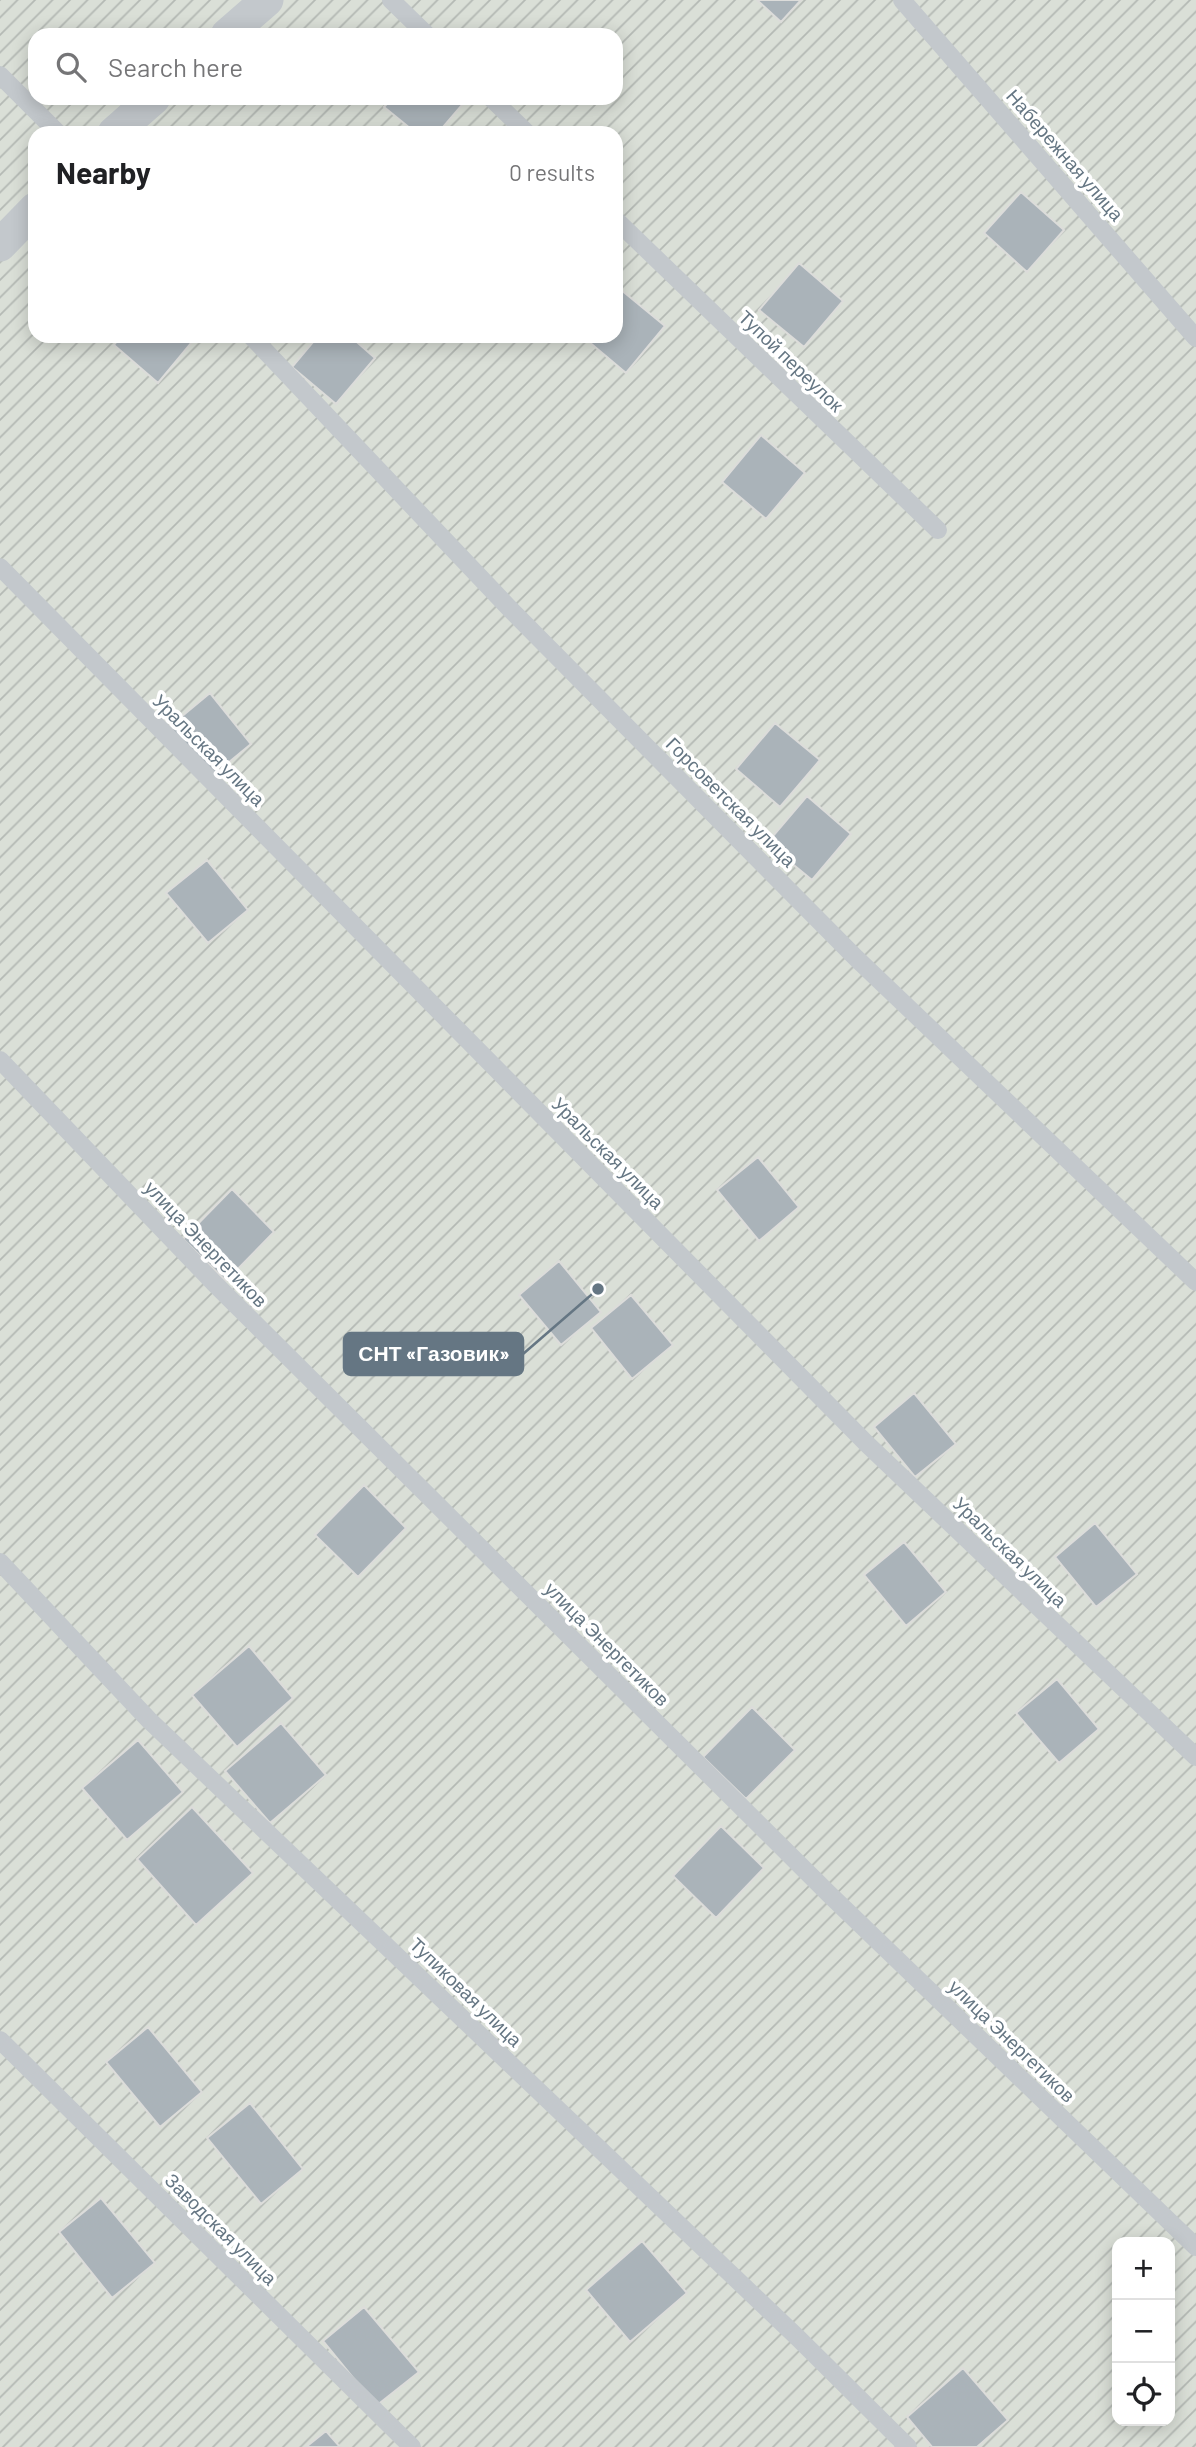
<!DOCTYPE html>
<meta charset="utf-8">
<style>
body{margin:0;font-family:Barlow,sans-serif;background:#f6f6f6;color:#202124}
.controls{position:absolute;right:21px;bottom:21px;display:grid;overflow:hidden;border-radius:14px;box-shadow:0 4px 18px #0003}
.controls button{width:63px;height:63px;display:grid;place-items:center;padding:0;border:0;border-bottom:2px solid #e0e0e0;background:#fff;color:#202124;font:35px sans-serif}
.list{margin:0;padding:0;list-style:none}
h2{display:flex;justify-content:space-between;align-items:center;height:91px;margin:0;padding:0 28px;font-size:30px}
h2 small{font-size:23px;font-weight:400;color:#757577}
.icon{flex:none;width:38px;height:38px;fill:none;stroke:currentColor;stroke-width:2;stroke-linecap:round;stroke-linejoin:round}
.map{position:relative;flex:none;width:1196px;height:2447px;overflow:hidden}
.search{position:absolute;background:#fff;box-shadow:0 4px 18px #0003;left:28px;top:28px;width:595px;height:77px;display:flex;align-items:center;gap:18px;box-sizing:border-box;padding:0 24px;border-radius:21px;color:#757577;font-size:26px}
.panel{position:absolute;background:#fff;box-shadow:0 4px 18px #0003;left:28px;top:126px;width:595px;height:217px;border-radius:21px}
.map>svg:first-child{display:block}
.garden{fill:url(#garden-furrows);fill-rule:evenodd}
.building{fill:#aab3b9;stroke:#dcdcda;stroke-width:2}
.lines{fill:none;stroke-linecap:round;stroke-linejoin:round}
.service{stroke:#c3c8cc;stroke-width:18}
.minor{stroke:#c3c8cc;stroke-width:33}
.labels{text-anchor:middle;stroke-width:7;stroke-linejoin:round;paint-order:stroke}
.street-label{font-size:19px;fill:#657683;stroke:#fff}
.leader{fill:none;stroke:#657683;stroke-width:2.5}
.callout-dot{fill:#657683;stroke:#fff;stroke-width:2.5}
.callout{fill:#657683;stroke:#657683;stroke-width:2.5}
.callout-label{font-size:21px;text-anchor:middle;font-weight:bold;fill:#fff}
</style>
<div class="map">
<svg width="1196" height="2447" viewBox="0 0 1196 2447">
<defs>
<pattern id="garden-furrows" width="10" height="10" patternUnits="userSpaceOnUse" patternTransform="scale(1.75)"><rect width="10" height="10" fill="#dadfd7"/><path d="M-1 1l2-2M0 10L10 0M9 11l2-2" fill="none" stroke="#b4b9b4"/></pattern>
</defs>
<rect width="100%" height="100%" fill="#fafaf8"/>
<path class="garden" d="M0 0H1196V2447H0ZM35 35H616V98H35ZM35 133H616V336H35ZM1117 2242H1170V2421H1117Z"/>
<path class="building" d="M757 0H801L781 22Z
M392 98H468L438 133H416L384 107Z
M1021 192 1064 230 1027 272 984 233Z
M799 263 843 301 804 347 759 310Z
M620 289 665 326 626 373 582 336H616V294Z
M121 336H197L158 383 114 345Z
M318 336H350L375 358 336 404 292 367Z
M761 435 805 473 766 519 722 482Z
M210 693 251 744 211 777 169 727Z
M775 723 820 760 780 807 736 769Z
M807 796 851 834 812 880 767 843Z
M207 860 248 910 208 943 166 893Z
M758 1157 799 1207 759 1241 717 1190Z
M232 1189 274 1232 226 1281 183 1239Z
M559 1261 601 1312 561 1345 519 1295Z
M631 1295 673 1345 632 1379 591 1328Z
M914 1393 956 1444 915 1477 874 1427Z
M364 1485 406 1528 358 1577 315 1535Z
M1095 1523 1137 1574 1096 1607 1055 1557Z
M904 1542 946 1592 906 1626 864 1575Z
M249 1646 293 1698 237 1747 192 1695Z
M1057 1679 1099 1729 1059 1763 1016 1713Z
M752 1707 795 1750 746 1799 703 1757Z
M281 1723 326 1775 270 1823 225 1771Z
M138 1740 183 1792 127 1840 82 1788Z
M192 1807 253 1873 196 1925 137 1859Z
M721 1826 764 1868 716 1918 673 1876Z
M148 2027 202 2092 160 2127 106 2062Z
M250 2103 303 2169 261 2204 207 2138Z
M101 2198 155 2263 112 2298 59 2232Z
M642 2241 687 2293 630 2342 586 2290Z
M364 2307 419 2372 376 2406 323 2341Z
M963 2368 1008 2420 977 2447H932L907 2417Z
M326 2431 340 2447H306Z"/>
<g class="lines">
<path class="service" d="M391 0 427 35
M902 0 1196 338
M0 75 58 133
M491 98 527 133
M616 220 938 530
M251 336 511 610 856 958 1196 1282
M0 567 867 1444 1196 1757
M0 1060 214 1283 829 1894 1196 2247
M0 1562 149 1720 797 2337 908 2447
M0 2040 412 2447"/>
<path class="minor" d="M227 35 267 0
M114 133 154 98
M0 245 35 209"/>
</g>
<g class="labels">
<g class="street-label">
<text transform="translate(1065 155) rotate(49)" y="7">Набережная улица</text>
<text transform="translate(791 361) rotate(44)" y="7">Тупой переулок</text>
<text transform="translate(209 750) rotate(45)" y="7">Уральская улица</text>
<text transform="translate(731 802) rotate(45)" y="7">Горсоветская улица</text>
<text transform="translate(608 1153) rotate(45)" y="7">Уральская улица</text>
<text transform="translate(206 1244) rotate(46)" y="7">улица Энергетиков</text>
<text transform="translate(1010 1552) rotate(44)" y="7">Уральская улица</text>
<text transform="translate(607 1644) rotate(45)" y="7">улица Энергетиков</text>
<text transform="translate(466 1992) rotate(44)" y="7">Тупиковая улица</text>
<text transform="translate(1012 2041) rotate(44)" y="7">улица Энергетиков</text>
<text transform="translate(221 2229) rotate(45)" y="7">Заводская улица</text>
</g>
</g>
<path class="leader" d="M598 1289L523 1354"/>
<circle class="callout-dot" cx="598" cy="1289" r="7"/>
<rect class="callout" x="344" y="1333" width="179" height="42" rx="7"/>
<g class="callout-label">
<text x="434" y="1361">СНТ «Газовик»</text>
</g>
</svg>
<div class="controls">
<button>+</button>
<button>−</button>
<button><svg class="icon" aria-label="locate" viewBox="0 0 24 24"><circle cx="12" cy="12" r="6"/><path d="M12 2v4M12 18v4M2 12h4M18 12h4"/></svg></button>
</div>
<div class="search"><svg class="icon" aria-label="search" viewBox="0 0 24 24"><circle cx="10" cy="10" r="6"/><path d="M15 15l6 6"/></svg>Search here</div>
<section class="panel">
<h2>Nearby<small>0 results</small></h2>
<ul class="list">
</ul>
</section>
</div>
